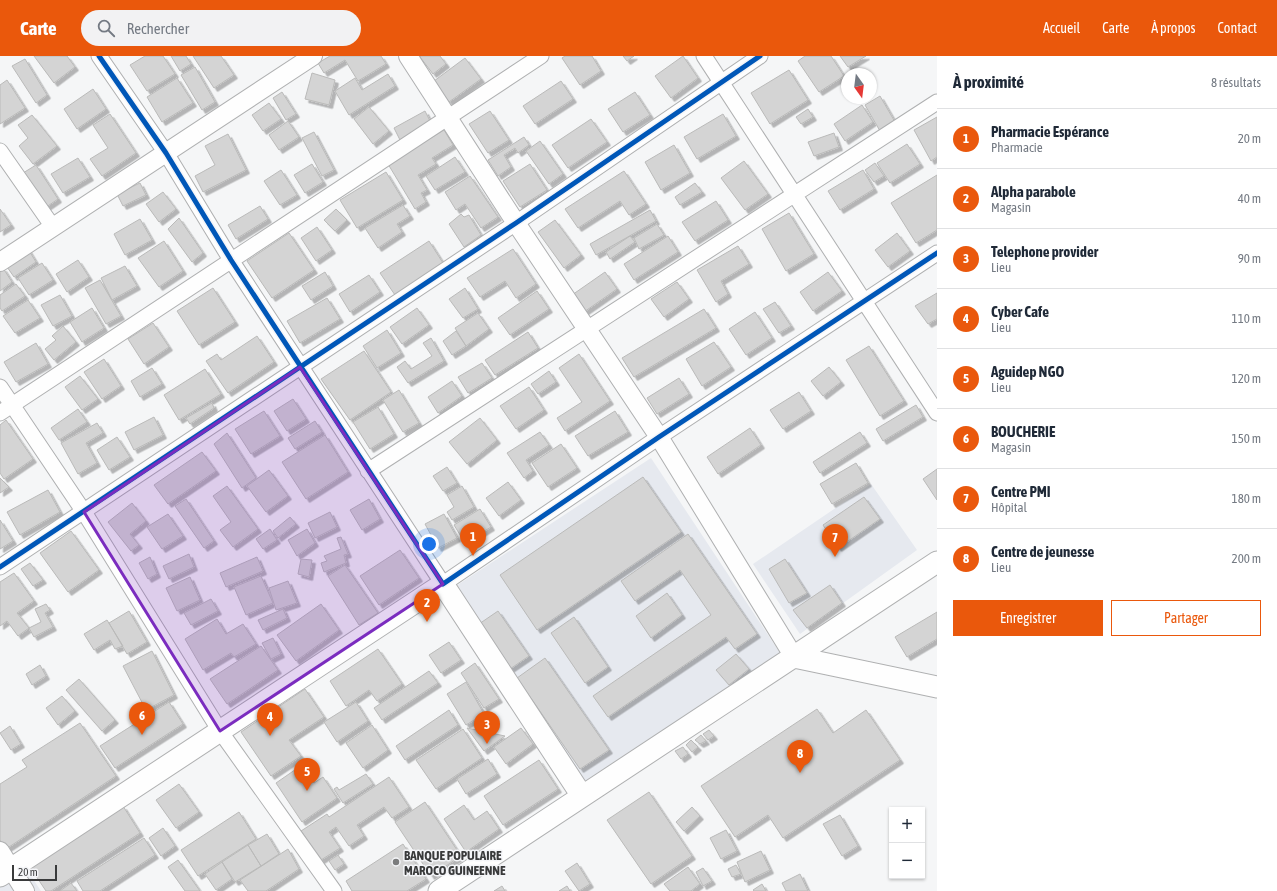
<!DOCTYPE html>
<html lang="fr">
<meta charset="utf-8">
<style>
body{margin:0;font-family:"Asap Condensed",sans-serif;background:#f2f2f3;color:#1f2937}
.controls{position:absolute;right:12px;bottom:12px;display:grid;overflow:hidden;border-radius:0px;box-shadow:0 1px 3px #0004}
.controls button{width:36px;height:36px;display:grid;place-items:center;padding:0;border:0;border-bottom:1px solid #e0e1e3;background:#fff;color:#1f2937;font:20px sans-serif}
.compass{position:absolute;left:841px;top:12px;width:36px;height:36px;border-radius:50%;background:#fff;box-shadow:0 1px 3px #0004;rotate:166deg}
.scale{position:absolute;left:12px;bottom:10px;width:45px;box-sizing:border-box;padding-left:4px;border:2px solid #393a3b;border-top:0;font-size:11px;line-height:14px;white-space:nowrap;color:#393a3b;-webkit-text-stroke:3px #f4f5f8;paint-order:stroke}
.you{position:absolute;left:429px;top:488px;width:14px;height:14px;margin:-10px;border:3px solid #fff;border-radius:50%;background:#1a73e8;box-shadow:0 0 0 6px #1a73e833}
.badge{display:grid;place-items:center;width:26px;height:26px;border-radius:50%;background:#ea580c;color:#fff;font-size:13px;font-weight:700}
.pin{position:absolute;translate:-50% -33px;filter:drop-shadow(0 1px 2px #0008)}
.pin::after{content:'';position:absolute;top:21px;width:14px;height:12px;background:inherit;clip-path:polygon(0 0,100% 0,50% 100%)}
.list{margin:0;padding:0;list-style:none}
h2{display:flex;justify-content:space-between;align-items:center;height:52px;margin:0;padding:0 16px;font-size:17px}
h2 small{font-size:13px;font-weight:400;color:#747a83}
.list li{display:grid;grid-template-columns:26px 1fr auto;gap:12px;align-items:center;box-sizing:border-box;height:60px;padding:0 16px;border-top:1px solid #e0e1e3}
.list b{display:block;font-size:15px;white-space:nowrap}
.list p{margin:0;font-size:13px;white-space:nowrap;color:#747a83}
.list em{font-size:13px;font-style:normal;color:#747a83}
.actions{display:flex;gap:8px;padding:12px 16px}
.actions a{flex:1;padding:9px 0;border:1px solid #ea580c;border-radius:0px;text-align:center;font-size:14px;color:#ea580c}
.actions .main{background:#ea580c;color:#fff}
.icon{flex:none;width:22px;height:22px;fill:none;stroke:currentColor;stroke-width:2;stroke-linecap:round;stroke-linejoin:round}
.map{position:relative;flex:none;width:937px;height:835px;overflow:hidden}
header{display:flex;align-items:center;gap:24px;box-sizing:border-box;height:56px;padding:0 20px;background:#ea580c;color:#fff}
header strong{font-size:19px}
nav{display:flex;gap:22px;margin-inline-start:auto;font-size:14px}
.search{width:280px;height:36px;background:#f2f2f3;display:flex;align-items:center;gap:10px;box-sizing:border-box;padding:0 14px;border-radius:22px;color:#747a83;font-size:15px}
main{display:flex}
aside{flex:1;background:#fff}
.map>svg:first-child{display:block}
.built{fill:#e6e9ef}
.building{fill:#d4d4d4;stroke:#babab9;filter:url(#shadow)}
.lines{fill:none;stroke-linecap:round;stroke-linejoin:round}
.minor-casing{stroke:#afb0b1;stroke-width:17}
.tertiary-casing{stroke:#afb0b1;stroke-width:20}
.secondary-casing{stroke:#afb0b1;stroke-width:23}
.minor{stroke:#fefefe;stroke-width:15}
.tertiary{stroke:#fefefe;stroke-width:18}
.secondary{stroke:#fefefe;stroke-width:21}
.cycleway-casing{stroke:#f4f5f8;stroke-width:8}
.cycleway{stroke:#0057b8;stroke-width:5}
.marked{fill:#7b2cbf;fill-opacity:0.2;stroke:#7b2cbf;stroke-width:3;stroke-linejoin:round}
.poi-dot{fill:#7b7c7d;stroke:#f4f5f8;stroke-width:1.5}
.labels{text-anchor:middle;stroke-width:3;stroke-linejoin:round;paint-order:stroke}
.poi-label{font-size:13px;font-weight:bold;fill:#393a3b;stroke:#f4f5f8;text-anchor:start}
</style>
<header>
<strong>Carte</strong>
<div class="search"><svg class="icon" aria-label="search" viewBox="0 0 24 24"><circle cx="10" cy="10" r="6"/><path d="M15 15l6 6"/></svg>Rechercher</div>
<nav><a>Accueil</a><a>Carte</a><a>À propos</a><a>Contact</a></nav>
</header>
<main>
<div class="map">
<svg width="937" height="835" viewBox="0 0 937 835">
<defs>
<filter id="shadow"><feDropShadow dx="3.5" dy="3.5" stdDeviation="0" flood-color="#0004"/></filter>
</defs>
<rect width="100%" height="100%" fill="#f5f6f7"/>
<path class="built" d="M651 402 780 597 582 727 453 532Z
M871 428 917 494 800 578 753 508Z
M21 805 41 835H0V820Z"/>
<path class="building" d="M34 0H67L75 11 54 27Z
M145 0H163L175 18 147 35 130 9Z
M171 0H186L191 8 180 15Z
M193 0H221L234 19 214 32Z
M330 0H381L386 8 358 25 345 4 324 17 318 7Z
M421 0H440L446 8 433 18 420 1Z
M565 0H592L601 15 580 29 562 2Z
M623 0H634L627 5Z
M683 0 698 22 671 42 655 20Z
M805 0H831L844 20 819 36 798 5Z
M840 0H866L848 11Z
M465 2 481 23 449 46 434 25Z
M25 3 47 39 36 47 12 10Z
M195 11 215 46 202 54 181 19Z
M789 14 808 44 770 68 751 37Z
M312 17 335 24 329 49 305 43Z
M388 18 395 30 349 59 335 35 355 22 362 34Z
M177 22 193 47 162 66 147 41Z
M7 24 25 52 0 68V29Z
M561 25 573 43 535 68 523 50Z
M93 33 106 53 77 73 64 53Z
M282 36 296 58 286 64 273 42Z
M635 36 650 59 623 76 608 53Z
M880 40 895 66 880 75 865 49Z
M269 47 281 63 263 75 252 59Z
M862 49 873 66 845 85 834 68Z
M369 51 389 75 373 88 354 63Z
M808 53 813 61 801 68 796 61Z
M425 55 431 67 400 84 394 72Z
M490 55 509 84 488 97 469 68Z
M110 58 136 97 102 120 90 103 108 92 93 69Z
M723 58 736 80 697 103 684 81Z
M32 59 57 90 33 108 19 90 28 82 18 69Z
M937 61V101L931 105 914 74Z
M591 63 607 86 568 112 552 89Z
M288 65 299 81 279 94 269 79Z
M444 74 453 89 432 102 436 108 418 119 427 134 421 137 426 146 415 153 388 108Z
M314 76 334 114 322 120 302 82Z
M834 77 839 91 814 100 808 86Z
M228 78 246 114 203 136 195 120 215 109 205 90Z
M524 81 529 89 518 97 515 92 504 99 511 111 498 120 488 104Z
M540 85 563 118 549 128 526 95Z
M907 88 920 108 890 127 877 107Z
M674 89 690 117 661 134 645 106Z
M455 101 465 116 435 134 426 120Z
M78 102 90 121 63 137 51 118Z
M744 105 768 138 745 154 721 122Z
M875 107 884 120 874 126 865 114Z
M312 108 323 126 305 137 294 119Z
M530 108 547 134 520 151 503 125Z
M36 109 58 143 45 152 23 117Z
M281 114 297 139 280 149 264 125Z
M863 114 874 133 840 154 828 135Z
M624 115 646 148 629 159 620 145 578 172 565 153Z
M386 116 403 144 357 172 340 144Z
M937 119V174L916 187 891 147Z
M470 120 498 161 481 172 465 148 456 154 445 136Z
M140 127 146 139 123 150 117 138Z
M695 127 702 136 680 149 675 141Z
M163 136 176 153 159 166 146 148Z
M716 145 728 164 695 185 682 166Z
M403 149 410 160 397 168 402 176 378 192 365 172Z
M260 150 268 163 236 183 228 169Z
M0 153 11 169 0 176Z
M336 153 347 164 335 175 324 164Z
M650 154 656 165 596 199 590 188Z
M789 157 814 198 786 215 762 173Z
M461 158 464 161 469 159 481 179 464 191 449 168Z
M179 162 203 197 192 206 168 173Z
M140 163 152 184 125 199 114 178Z
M555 164 581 199 564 212 538 176Z
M657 168 664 179 639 193 634 182Z
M317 171 332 194 316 205 301 182Z
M289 177 314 214 272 242 247 205Z
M897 177 910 195 888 211 875 194Z
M630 180 635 186 610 203 606 196Z
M668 180 678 196 634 224 624 208Z
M164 185 183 215 159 231 138 202Z
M429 185 443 207 395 239 380 217Z
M738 190 749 208 721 225 728 238 716 246 697 214Z
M28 193 36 206 14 221 5 208Z
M513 193 536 228 516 242 505 225 480 241 467 222Z
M78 204 89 221 67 236 56 218Z
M42 207 53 224 29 239 18 222Z
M125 210 137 230 112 244 101 222Z
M3 212 12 226 0 235V214Z
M325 216 333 230 311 244 302 230Z
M605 216 617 233 584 256 572 239Z
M828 216 842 235 813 255 800 236Z
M369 219 380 236 350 256 339 238Z
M100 224 121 260 106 268 85 232Z
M677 226 689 243 664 261 651 243Z
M16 228 25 240 2 255 0 252V239Z
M213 232 235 266 199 289 177 255Z
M465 232 478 253 463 262 449 243Z
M537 235 549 253 510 279 498 262Z
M937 237V263L928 268 915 250Z
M60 239 72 260 53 270 41 249Z
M327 242 340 263 300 287 287 265Z
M28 244 40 262 15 277 3 260Z
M775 246 791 270 779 277 763 253Z
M92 252 104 272 82 286 70 266Z
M417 252 429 269 402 288 390 271Z
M704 253 716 272 634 321 622 302Z
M755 256 772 282 746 299 729 273Z
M478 257 489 273 466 290 455 272Z
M153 267 169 291 144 308 128 283Z
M63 270 76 286 54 304 45 293 56 284 52 280Z
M387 274 401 297 377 312 363 290Z
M456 275 466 290 452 299 443 285Z
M528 276 538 292 495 319 485 304Z
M257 280 274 306 228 337 206 305 217 298 221 304Z
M431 282 444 305 408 327 397 311 405 305 411 313 432 300 423 287Z
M714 286 731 311 702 330 686 303Z
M36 287 48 308 16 326 4 306Z
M869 290 904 345 880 360 846 304Z
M364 295 391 336 350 364 321 323Z
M579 298 610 345 565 375 557 362 582 346 559 312Z
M104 303 121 330 102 343 84 316Z
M482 307 492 322 468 337 458 321Z
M829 311 841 326 823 340 811 325Z
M152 312 162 328 140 341 131 325Z
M205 313 221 338 179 364 164 339Z
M549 315 556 326 538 338 531 328Z
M80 320 98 343 82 354 65 331Z
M679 322 689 338 657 358 647 342Z
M452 325 462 340 438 357 428 341Z
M529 331 544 354 516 373 500 350Z
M399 334 419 367 403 376 383 344Z
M799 336 811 355 783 373 770 354Z
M293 343 306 363 287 375 274 355Z
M212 347 214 352 190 368 186 362Z
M916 349 923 361 883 385 876 373Z
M378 351 394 378 370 393 353 366Z
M78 353 87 366 59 384 51 372Z
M264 355 280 380 251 398 235 373Z
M615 355 628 376 588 400 575 380Z
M154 361 163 379 134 394 125 376Z
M480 362 497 384 467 408 449 386Z
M6 364 33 403 4 423 0 417V369Z
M315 365 322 376 295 393 288 382Z
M97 367 103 377 86 387 97 407 78 418 61 387Z
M750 372 761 389 718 418 707 401Z
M540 376 549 389 526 404 533 415 524 422 507 397Z
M860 376 867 387 820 417 813 406Z
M227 377 256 422 242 432 214 388Z
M325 379 348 416 306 443 282 406Z
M117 381 130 401 109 414 97 394Z
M561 388 577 412 548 431 532 407Z
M202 396 216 415 168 448 154 429Z
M856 407 868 427 832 448 820 428Z
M447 411 457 427 443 435 433 420Z
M937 413V444L923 423Z
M269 414 288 440 266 456 247 430Z
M643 421 681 476 537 574 500 519Z
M0 422 9 431 0 437Z
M508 426 521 444 499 460 486 442Z
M227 430 258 473 233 491 220 474 231 466 213 440Z
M462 430 474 451 452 464 447 456 454 451 447 439Z
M48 434 60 456 20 479 7 456Z
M864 441 880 463 838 492 823 469Z
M186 443 214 485 204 492 175 450Z
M369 443 380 463 362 474 350 454Z
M132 447 146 465 130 478 139 489 131 495 108 466Z
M480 453 491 471 465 487 454 469Z
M330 456 337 471 315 482 308 467Z
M168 458 183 480 162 493 147 471Z
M444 458 457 482 438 492 425 468Z
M290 461 296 468 278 482 273 475Z
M0 464 13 485 0 493Z
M270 473 277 484 263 493 256 483Z
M307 473 315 487 297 500 288 484Z
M71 475 99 514 68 536 40 497Z
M688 478 757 578 735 593 726 581 608 661 593 640 711 559 680 514 635 545 621 525Z
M341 481 348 498 344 499 346 507 324 516 321 507 327 505 324 500 341 493 337 482Z
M400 494 419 522 379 549 360 520Z
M189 498 194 511 169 523 163 510Z
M150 501 157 518 148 523 139 507Z
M257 501 263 515 226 531 220 517Z
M301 503 312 504 309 521 298 518Z
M785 503 807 537 789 547 769 513Z
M30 507 43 524 33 530 21 513Z
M345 509 378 557 359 569 328 520Z
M14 517 34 545 17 557 29 572 18 580 7 565 0 570V526Z
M261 520 273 547 246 559 234 531Z
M190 521 200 544 177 555 166 532Z
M288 525 297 547 276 554 269 532Z
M830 529 842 547 807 572 793 554Z
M667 537 682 559 651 582 636 560Z
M211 543 218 555 191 569 184 557Z
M46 548 50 554 45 557 53 571 34 581 29 572 41 566 35 553Z
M321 548 339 574 296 605 277 579Z
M283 553 287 562 263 574 258 564Z
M129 555 147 586 127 598 109 567Z
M498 555 529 600 510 613 479 568Z
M937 556V583L907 601 895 581Z
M574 561 608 611 585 627 551 577Z
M217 563 226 578 243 568 256 588 234 601 231 597 203 614 185 583Z
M107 564 123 590 115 593 110 584 94 594 84 578Z
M273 582 281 598 271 603 262 587Z
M449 586 461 604 441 617 429 599Z
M261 590 278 614 227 648 210 623Z
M378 593 402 628 377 645 369 634 346 650 330 625Z
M152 595 174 639 146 654 123 610Z
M736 598 749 613 729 629 716 614Z
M545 602 609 694 580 713 517 622Z
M475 607 499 643 484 652 461 617Z
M40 609 46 620 32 629 26 618Z
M429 615 438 627 382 664 374 652Z
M79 623 115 664 102 675 66 634Z
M466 626 484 658 466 669 447 638Z
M305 633 324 661 289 684 301 700 271 720 241 676Z
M62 640 75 655 58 669 46 652Z
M169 646 183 668 115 712 100 690Z
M356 646 368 665 337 686 324 666Z
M817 653 833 677 866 654 900 704 783 782 768 759 735 781 701 730Z
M449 654 458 669 405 704 396 690Z
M80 667 116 720 6 793 0 784V728L27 711 22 704Z
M372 669 388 694 363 712 346 687Z
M10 670 21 688 11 694 0 677Z
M467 672 505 680 484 695Z
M521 672 533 688 506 708 494 691Z
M463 673 482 702 436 733 416 704Z
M709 674 714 680 708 684 703 678Z
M701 679 706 685 700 688 695 684Z
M691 684 698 691 692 696 686 689Z
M683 691 688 698 681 703 675 695Z
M488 703 497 718 466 738 457 723Z
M539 704 558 733 503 769 484 740Z
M302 709 314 727 323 721 337 742 302 766 276 727Z
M366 718 373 728 343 747 334 733 337 731 339 734Z
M389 721 409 751 392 762 384 751 357 769 364 780 349 790 336 771 329 776 340 792 321 804 301 775 327 758 329 761Z
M179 728 199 756 176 772 156 744Z
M649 736 692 800 651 828 607 764Z
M425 746 461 800 431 820 395 766Z
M464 749 474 764 487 755 499 773 466 796 444 763Z
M123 750 140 777 51 835H46L30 811Z
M692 751 700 760 684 775 676 766Z
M239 756 256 783 198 820 181 794Z
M840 759 858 790 842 800 823 768Z
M163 772 175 790 161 800 149 782Z
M726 774 737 795 721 803 710 782Z
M267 778 279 798 261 810 248 789Z
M144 782 155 799 100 835H83L77 825Z
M403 788 426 823 407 835H352L346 825Z
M248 789 261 810 235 826 222 806Z
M288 793 299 813 266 835H248L240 824Z
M761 795 770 814 745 826 737 806Z
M338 799 344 808 335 814 329 805Z
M178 804 200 835H185L168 811Z
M222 806 232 823 216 834 205 818Z
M577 807 590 828 579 835 565 815Z
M736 809 741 818 732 821 728 813Z
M688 811 700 828 691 835H670L664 828Z
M703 812 712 825 703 830 696 816Z
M800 818 808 835H786L782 827Z
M71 827 77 835H60Z
M762 828 766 835H754L753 834Z
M502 830 505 835H494Z
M567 830 570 835H559Z"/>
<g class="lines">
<defs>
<path id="minor" d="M99 0 166 97 231 204 443 528 659 381 937 197
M704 0 937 357
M0 95 53 171
M0 331 84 456 220 675 334 835
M0 357 541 0
M368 415 937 46
M0 511 516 167 760 0"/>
<path id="tertiary" d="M408 0 516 167 659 381 794 601
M0 206 313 0
M0 795 25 835"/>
<path id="secondary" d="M794 601 937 631
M0 820 443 528 582 740
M439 835 937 506"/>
</defs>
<use href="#minor" class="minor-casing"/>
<use href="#tertiary" class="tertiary-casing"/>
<use href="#secondary" class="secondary-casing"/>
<use href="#minor" class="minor"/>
<use href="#tertiary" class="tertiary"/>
<use href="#secondary" class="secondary"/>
<defs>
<path id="cycleway" d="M99 0 166 97 231 204 443 528 659 381 937 197
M0 511 516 167 760 0"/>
</defs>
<use href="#cycleway" class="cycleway-casing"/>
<use href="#cycleway" class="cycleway"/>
</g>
<path class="marked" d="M300 311 443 528 220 675 84 456Z"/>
<circle class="poi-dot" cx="396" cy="806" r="4"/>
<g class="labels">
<g class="poi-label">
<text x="404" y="804">BANQUE POPULAIRE<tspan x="404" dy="15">MAROCO GUINEENNE</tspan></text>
</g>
</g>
</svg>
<div class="controls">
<button>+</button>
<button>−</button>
</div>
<svg class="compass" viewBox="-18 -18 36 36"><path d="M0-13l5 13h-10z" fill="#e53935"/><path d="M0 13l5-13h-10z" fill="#747a83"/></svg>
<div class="scale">20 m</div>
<div class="you"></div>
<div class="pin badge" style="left:473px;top:500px">1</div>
<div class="pin badge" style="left:427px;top:566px">2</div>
<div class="pin badge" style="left:487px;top:688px">3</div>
<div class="pin badge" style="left:270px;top:680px">4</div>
<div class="pin badge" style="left:307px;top:735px">5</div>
<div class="pin badge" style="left:142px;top:679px">6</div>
<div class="pin badge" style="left:835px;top:501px">7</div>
<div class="pin badge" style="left:800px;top:717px">8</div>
</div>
<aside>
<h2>À proximité<small>8 résultats</small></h2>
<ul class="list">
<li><span class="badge">1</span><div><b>Pharmacie Espérance</b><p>Pharmacie</p></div><em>20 m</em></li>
<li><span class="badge">2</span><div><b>Alpha parabole</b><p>Magasin</p></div><em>40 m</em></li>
<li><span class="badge">3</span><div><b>Telephone provider</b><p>Lieu</p></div><em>90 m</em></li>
<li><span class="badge">4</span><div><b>Cyber Cafe</b><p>Lieu</p></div><em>110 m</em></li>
<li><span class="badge">5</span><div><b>Aguidep NGO</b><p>Lieu</p></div><em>120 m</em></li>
<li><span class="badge">6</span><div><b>BOUCHERIE</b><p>Magasin</p></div><em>150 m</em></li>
<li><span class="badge">7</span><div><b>Centre PMI</b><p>Hôpital</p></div><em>180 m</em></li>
<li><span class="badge">8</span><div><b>Centre de jeunesse</b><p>Lieu</p></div><em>200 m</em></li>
</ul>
<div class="actions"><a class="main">Enregistrer</a><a>Partager</a></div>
</aside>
</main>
